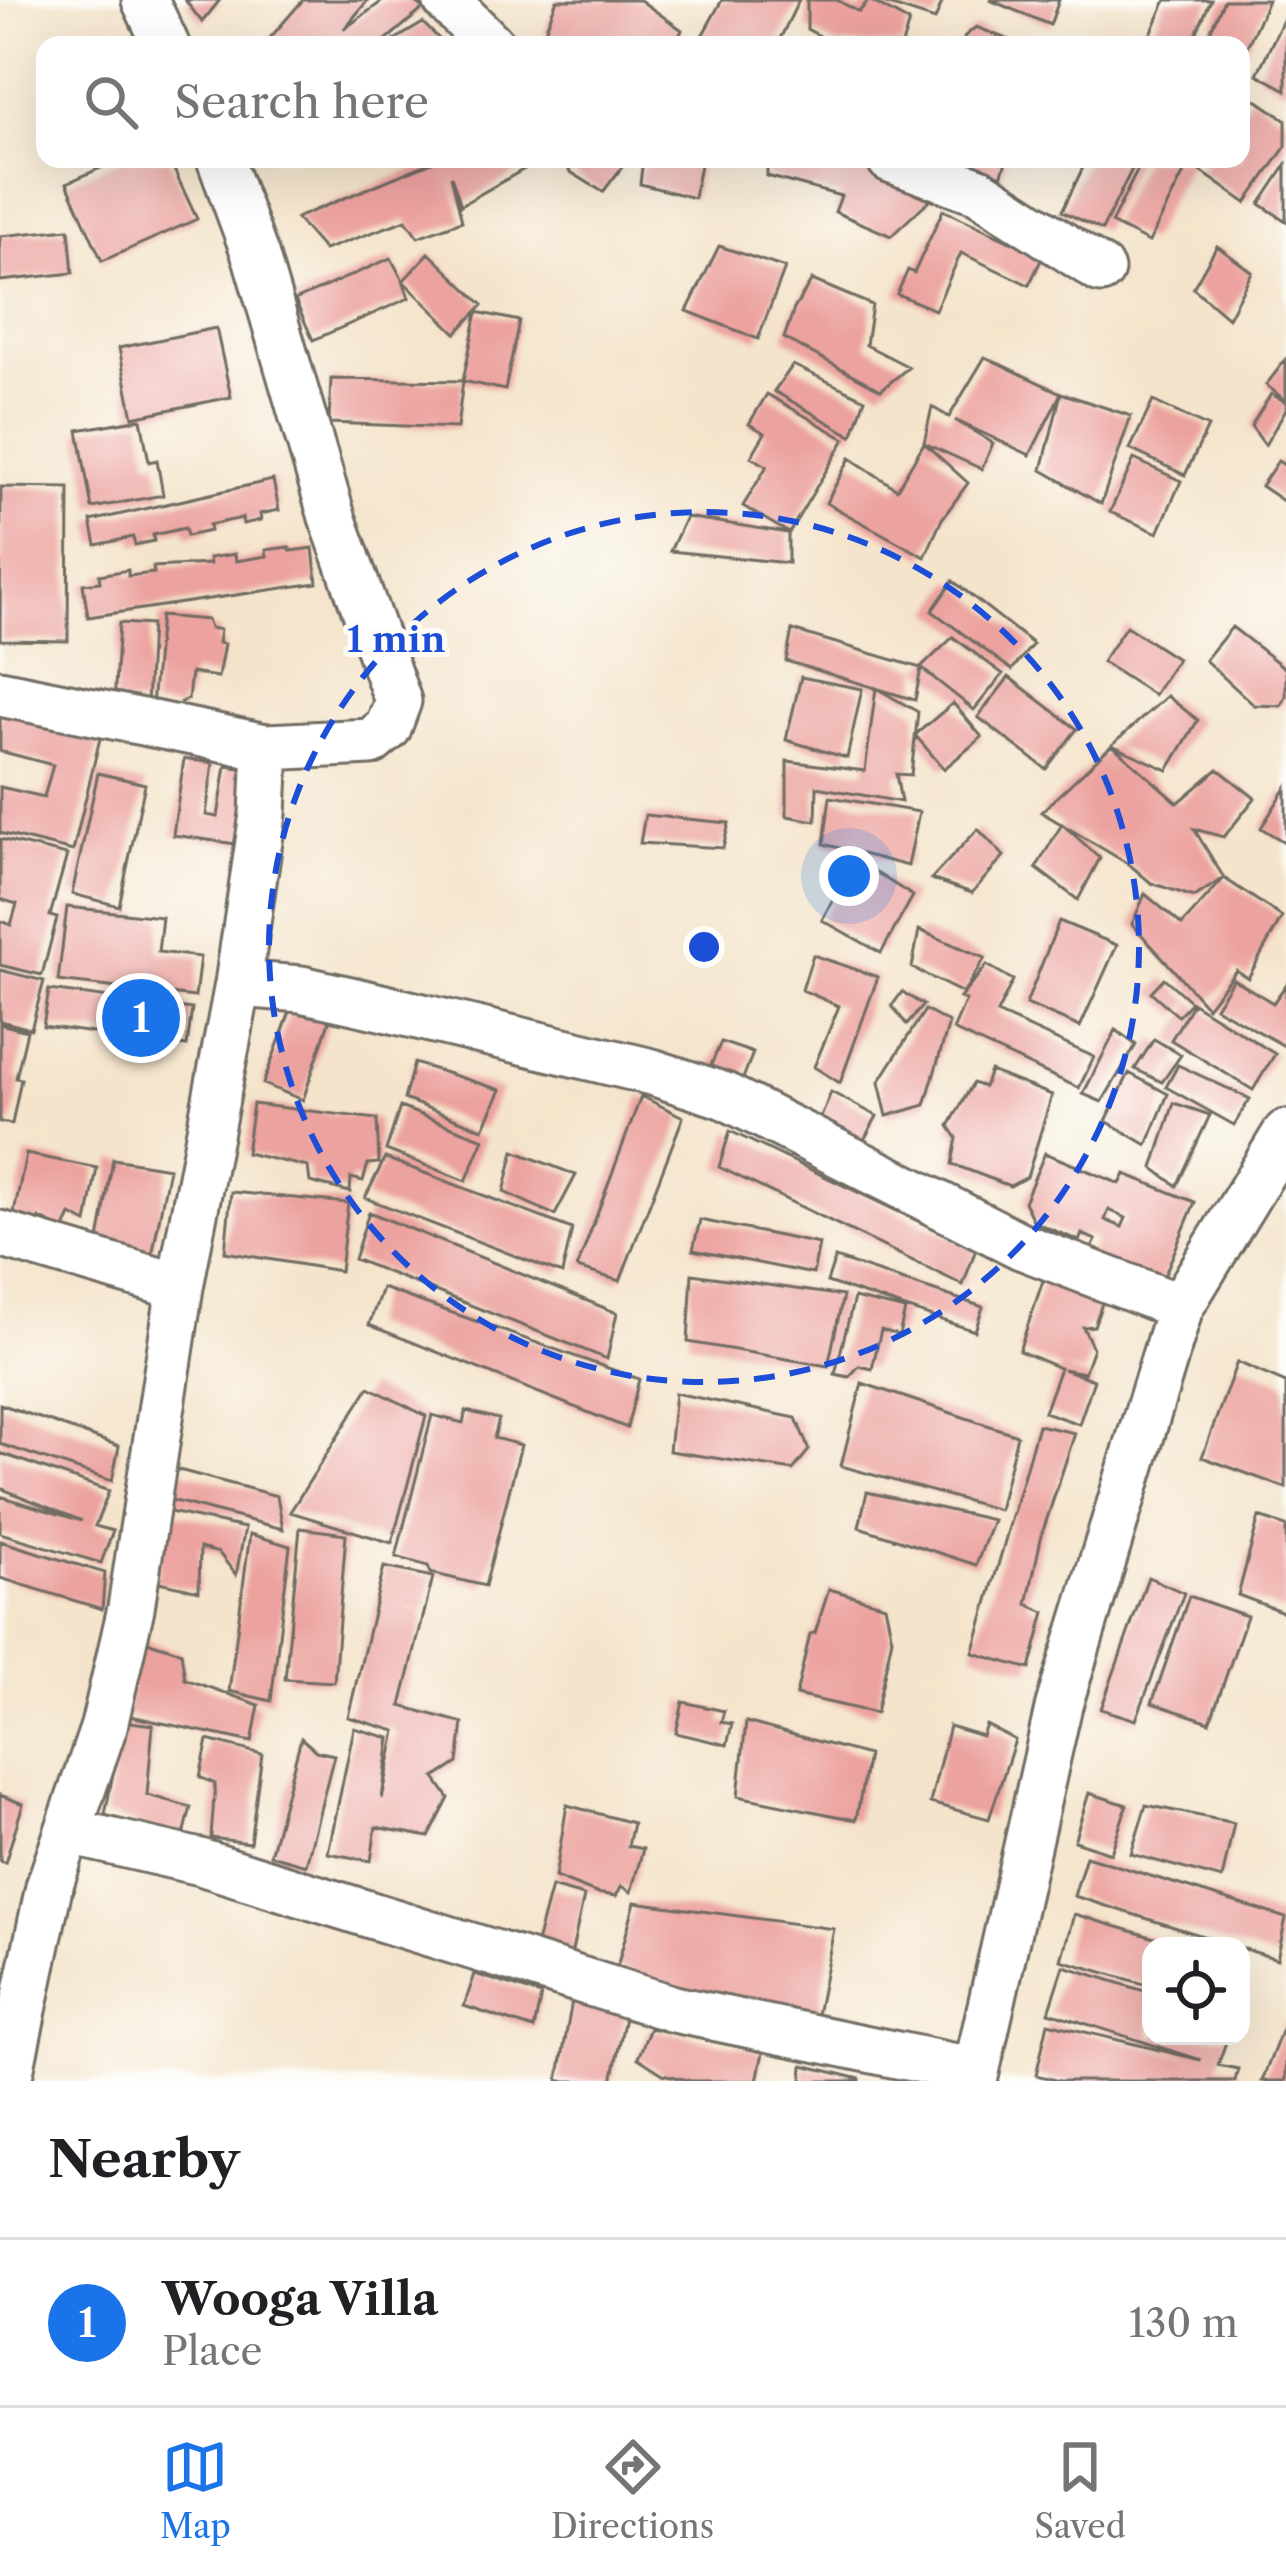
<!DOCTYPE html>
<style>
body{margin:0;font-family:"Libre Caslon Text",serif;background:#f2f2f2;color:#202124}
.controls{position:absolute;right:36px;bottom:36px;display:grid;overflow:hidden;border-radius:24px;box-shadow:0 12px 48px #0002}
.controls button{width:108px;height:108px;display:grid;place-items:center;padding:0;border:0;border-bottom:3px solid #e0e0e0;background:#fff;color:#202124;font:60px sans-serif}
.you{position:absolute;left:849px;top:876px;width:42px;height:42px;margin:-30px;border:9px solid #fff;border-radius:50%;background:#1a73e8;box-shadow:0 0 0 18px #1a73e833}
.badge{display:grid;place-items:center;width:78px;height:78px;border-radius:50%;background:#1a73e8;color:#fff;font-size:39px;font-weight:700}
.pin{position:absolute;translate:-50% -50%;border:6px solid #fff;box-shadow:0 3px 12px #0006}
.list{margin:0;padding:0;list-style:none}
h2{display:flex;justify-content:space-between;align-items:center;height:156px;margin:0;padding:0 48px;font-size:51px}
h2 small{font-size:39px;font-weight:400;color:#757577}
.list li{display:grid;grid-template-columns:78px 1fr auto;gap:36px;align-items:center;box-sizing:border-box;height:168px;padding:0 48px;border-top:3px solid #e0e0e0}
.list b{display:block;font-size:45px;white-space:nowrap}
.list p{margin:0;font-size:39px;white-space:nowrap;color:#757577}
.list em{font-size:39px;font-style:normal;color:#757577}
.icon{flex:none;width:66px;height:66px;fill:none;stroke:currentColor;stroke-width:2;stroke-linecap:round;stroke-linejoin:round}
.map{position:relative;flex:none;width:1286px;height:2081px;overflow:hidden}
.search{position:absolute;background:#fff;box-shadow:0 12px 48px #0002;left:36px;right:36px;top:36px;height:132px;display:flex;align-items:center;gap:30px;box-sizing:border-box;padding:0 42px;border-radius:24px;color:#757577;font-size:45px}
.sheet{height:324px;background:#fff}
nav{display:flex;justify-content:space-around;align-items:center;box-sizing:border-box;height:168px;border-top:3px solid #e0e0e0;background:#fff;font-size:33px;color:#757577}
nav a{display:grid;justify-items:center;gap:6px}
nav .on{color:#1a73e8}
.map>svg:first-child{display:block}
.building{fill:#eca29f;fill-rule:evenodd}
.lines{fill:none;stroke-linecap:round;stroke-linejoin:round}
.minor-casing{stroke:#716c63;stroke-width:51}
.minor{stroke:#fff;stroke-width:45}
.ring{fill:none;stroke:#1d4ed8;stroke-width:6;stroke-dasharray:21 15}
.centre{fill:#1d4ed8;stroke:#fdfcf7;stroke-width:6}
.ring-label{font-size:36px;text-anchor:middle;font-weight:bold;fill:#1d4ed8;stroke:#fdfcf7;stroke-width:10;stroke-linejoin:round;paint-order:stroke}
</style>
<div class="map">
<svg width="1286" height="2081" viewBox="0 0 1286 2081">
<rect width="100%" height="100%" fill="#fdfcf7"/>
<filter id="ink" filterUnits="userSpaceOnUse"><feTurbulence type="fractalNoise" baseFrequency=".00833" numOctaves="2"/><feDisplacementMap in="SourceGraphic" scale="24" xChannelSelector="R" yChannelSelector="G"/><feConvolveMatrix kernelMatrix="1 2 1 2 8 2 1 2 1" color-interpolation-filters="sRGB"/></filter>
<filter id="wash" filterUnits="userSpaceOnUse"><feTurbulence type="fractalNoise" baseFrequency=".004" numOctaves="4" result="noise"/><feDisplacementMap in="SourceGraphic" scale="48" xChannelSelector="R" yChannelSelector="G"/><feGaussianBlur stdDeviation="2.7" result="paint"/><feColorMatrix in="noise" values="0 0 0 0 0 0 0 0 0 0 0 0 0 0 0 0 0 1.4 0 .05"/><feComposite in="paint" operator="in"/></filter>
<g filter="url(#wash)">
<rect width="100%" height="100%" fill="#f4e4cb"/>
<g id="blocks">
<path class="building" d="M185 0H220L202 22Z
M303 0H368L344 29 384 0H413L423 9 380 45H264Z
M557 0H640L682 30 675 45H570L544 33Z
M722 0H799L777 45H697Z
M807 0H837L859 12 869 0 909 22 902 45H836L807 29Z
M874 0H943L935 20Z
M990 0H1059L1050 25Z
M1166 0H1211L1191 45H1146Z
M1224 0H1268L1241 60V45H1204Z
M1286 14V90L1257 74Z
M423 23 445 45H386Z
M976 27 1022 45H962L965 36Z
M1251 96 1286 120V146L1246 203 1199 170 1207 159H1241V110Z
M121 159H169L197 219 102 261 67 183Z
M439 159H542L461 205 451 176 462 221 418 237 406 220 324 250 296 218Z
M577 159H628L603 192 569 171Z
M643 159H701L694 198 640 184Z
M767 159 852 165 937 193 891 236 835 212 841 196 767 176Z
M932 159H1007L998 185Z
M1087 159H1137L1102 230 1062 211Z
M1143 159H1191L1149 242 1111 223Z
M1286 165V221L1260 204Z
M943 210 1043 256 1029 285 961 253 935 310 897 294 908 270 914 273Z
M69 229 73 273 0 281V236Z
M719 246 785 268 758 339 687 311Z
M1217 246 1252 272 1228 318 1193 288Z
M429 253 483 305 456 333 403 281 409 298 313 340 295 300 391 258 403 281Z
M812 280 872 305 866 345 909 367 881 390 784 338 794 309Z
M477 312 519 321 505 390 463 381 457 428 329 423 331 379 463 381Z
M216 328 231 397 133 417 119 348Z
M985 357 1061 393 1131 416 1101 504 1042 470 1061 393 1030 455 955 420 993 443 982 469 924 443 932 407 949 417Z
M1286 359V401L1266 385Z
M793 365 865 399 852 436 774 391Z
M767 394 845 439 789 533 743 506 767 466 751 457 765 433 749 424Z
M1271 394 1286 402V409L1265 445 1251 426Z
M1153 401 1208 427 1185 475 1130 449Z
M141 419 149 462 157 460 163 495 92 508 78 430Z
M924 443 968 483 942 519 925 557 826 503 850 458 897 489Z
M1134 459 1181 481 1158 533 1110 512Z
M1278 461 1286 466V503L1261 486Z
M273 480 279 510 260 514 261 520 243 524 242 518 209 525 210 531 187 536 185 528 153 535 154 541 135 545 133 537 96 545 91 521Z
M1 487 69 488 68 641 0 640Z
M686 517 788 533V563L670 551Z
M289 547 291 551 313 548 317 583 88 617 83 584 100 582 99 575 128 570V576L154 573 153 567 210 564 209 558 235 554 236 561 267 556 266 550Z
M953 581 1033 644 1012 670 932 611Z
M160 616 207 620 210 628 220 630 218 643 224 644 218 677 191 673 188 699 181 702V709L152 706Z
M119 623 151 625 147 705 114 703Z
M1126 626 1177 659 1154 695 1102 662Z
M1232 627 1286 669V697L1281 706 1254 705 1205 660Z
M792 630 921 668 915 700 786 661Z
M953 637 1003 674 974 710 921 668Z
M801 677 862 689 847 758 786 740Z
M1009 677 1077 729 1046 769 978 717Z
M876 688 918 712 911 775 896 774 901 802 817 787 816 821 787 816V761L865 771Z
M1167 696 1198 720 1168 770 1112 745 1178 803 1218 769 1255 798 1224 837 1194 829 1224 878 1194 897 1151 883 1130 865 1041 812 1112 745Z
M0 703 102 730 73 851 0 833V787L44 797 53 765 0 751Z
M953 703 982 737 944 769 915 735Z
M184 759 213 763 206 815 218 817 226 766 254 770 243 845 173 835Z
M98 773 145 784 119 906 72 894Z
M1286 788V843L1261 828Z
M830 797 919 812 908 866 824 844Z
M645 815 729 823 723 848 640 843Z
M1062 824 1100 858 1078 900 1036 868Z
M978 829 1004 856 972 893 931 879Z
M0 839 67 855 50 916 57 918 42 975 0 965V921L11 925 17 904 0 899Z
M854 859 913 896 881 953 822 920Z
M1224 878 1282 917 1248 978 1236 970 1207 1007 1132 924 1145 894 1182 925Z
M67 907 162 917 158 952 200 957 195 997 58 981Z
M1059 921 1117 945 1080 1027 1026 1004Z
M919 930 985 958 963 993 912 968Z
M813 955 878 977 840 1083 814 1067 839 1006 802 990Z
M987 965 1013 980 997 1013 1094 1057 1079 1088 953 1030 966 1000 960 998Z
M0 970 44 981 31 1029 0 1021Z
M1164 978 1191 1002 1178 1016 1151 992Z
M1233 979 1273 1003 1286 985V1047L1215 1007Z
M49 990 192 1009 187 1046 43 1026Z
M902 992 923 1005 907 1025 892 1006Z
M297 993 333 1009 303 1100 263 1084Z
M1193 1003 1275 1054 1253 1090 1171 1040Z
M925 1010 949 1023 925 1105 887 1116 879 1082Z
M0 1024 27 1031 16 1078 21 1079 12 1124 0 1122Z
M1116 1030 1136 1045 1102 1102 1083 1094Z
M1154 1039 1181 1055 1162 1082 1135 1069Z
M721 1042 753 1053 734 1101 704 1081Z
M414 1063 501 1090 483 1129 404 1099Z
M1178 1065 1250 1099 1234 1125 1166 1087Z
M990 1071 1052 1095 1027 1177 1010 1186 952 1164 957 1138 949 1126 973 1083 984 1087Z
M1129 1073 1168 1094 1147 1145 1106 1121Z
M831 1092 877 1116 859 1149 818 1125Z
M641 1096 683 1117 620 1281 577 1268Z
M1174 1103 1210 1115 1177 1186 1153 1168Z
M253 1104 377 1119 379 1163 368 1164 363 1181 351 1178 350 1192 310 1182 308 1167 246 1153Z
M400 1107 484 1139 466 1181 386 1150Z
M730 1131 976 1249 963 1285 719 1167Z
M514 1151 576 1175 555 1215 504 1192Z
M1045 1153 1120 1184 1125 1174 1195 1202 1158 1291 1086 1261 1096 1240 1082 1234 1079 1241 1034 1222 1024 1202ZM1109 1210 1126 1218 1122 1227 1105 1220Z
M26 1154 97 1168 87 1223 71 1215 64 1230 39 1218 32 1233 11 1228Z
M385 1158 572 1229 562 1274 365 1198Z
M113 1159 169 1168 152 1256 98 1246Z
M231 1192 348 1203 340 1271 225 1252Z
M369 1212 617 1313 607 1359 354 1259Z
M700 1220 819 1244 813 1274 693 1250Z
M835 1258 983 1307 975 1331 827 1282Z
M1047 1269 1107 1289 1094 1326 1083 1327 1093 1348 1084 1373 1063 1369 1094 1380 1079 1424 1044 1412 1060 1368 1019 1351Z
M692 1274 843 1296 828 1366 688 1342Z
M382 1288 639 1379 627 1428 369 1325Z
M854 1298 905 1310 899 1335 881 1330 872 1369 859 1366 849 1377 835 1374Z
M1237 1362 1286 1383V1488L1202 1457Z
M862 1383 1017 1435 999 1510 841 1466Z
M369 1387 426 1416 392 1543 290 1512Z
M675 1393 796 1418 809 1450 793 1470 669 1451Z
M0 1404 119 1446 112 1481 0 1444Z
M466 1411 499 1419 494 1438 521 1445 485 1586 431 1573 428 1566 396 1557 432 1415 463 1423Z
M1038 1425 1075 1433 1042 1534 1027 1604 1045 1612 1030 1669 973 1653Z
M0 1453 109 1491 95 1526 113 1531 101 1563 0 1533V1496L82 1521 0 1488Z
M175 1469 277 1496 283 1529 167 1499Z
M867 1492 993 1520 976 1565 859 1527Z
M170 1512 245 1528 236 1575 219 1553 200 1548 199 1591 155 1581Z
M1259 1517 1286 1526V1613L1238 1595Z
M300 1528 346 1534 334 1682 285 1679Z
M250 1534 290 1546 271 1701 229 1691Z
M0 1541 105 1573 102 1609 0 1578Z
M384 1567 433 1577 401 1706 463 1723 458 1763 435 1778 449 1798 429 1837 376 1827 371 1861 328 1853 354 1728 390 1738 382 1799 396 1731 348 1717Z
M1148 1577 1184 1593 1136 1720 1101 1709Z
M829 1589 885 1605 892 1638 876 1713 796 1695 810 1634 815 1633Z
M1189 1596 1247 1616 1210 1722 1152 1703Z
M140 1639 181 1652 185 1679 259 1705 252 1742 125 1715Z
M683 1702 724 1711 721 1722 732 1724 727 1745 676 1733Z
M123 1721 153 1725 147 1795 191 1807 183 1839 105 1815Z
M746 1722 868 1755 856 1820 738 1796Z
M986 1725 1015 1740 989 1819 930 1803 949 1726 982 1736Z
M301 1738 316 1751 334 1755 306 1865 270 1855Z
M208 1740 262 1754 250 1843 211 1838 215 1784 200 1777Z
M1089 1793 1127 1805 1111 1853 1074 1841Z
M0 1795 23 1804 5 1863 0 1861Z
M567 1805 633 1823 628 1846 643 1849 631 1892 621 1886 616 1896 596 1893 555 1877Z
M1146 1805 1234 1823 1222 1879 1131 1854Z
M1086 1856 1286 1918 1277 1959 1074 1896Z
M551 1887 584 1896 570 1960 536 1943Z
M635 1902 834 1929 815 2025 706 1997 617 1967Z
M1074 1914 1178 1945 1177 1946H1151V1986L1061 1960Z
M1064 1966 1151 1993V2036H1228L1218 2065 1238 2069 1235 2081H1059L1036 2075 1048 2023 1201 2060 1049 2012Z
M475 1974 541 1995 534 2029 464 2006Z
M573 1995 626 2012 612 2081H558Z
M1286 2020V2081H1262L1286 2019Z
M650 2028 763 2052 757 2081H691L663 2074 638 2058Z
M803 2065 860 2079V2081H802Z"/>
</g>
</g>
<g filter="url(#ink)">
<use href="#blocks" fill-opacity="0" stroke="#716c63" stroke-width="3"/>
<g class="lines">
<defs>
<path id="minor" d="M145 0 166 45
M446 0 491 45
M890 159 979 191 1101 270
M0 693 266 747 371 742 388 728 398 701 332 517 256 257 220 159
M238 984 301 989 368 1004 652 1072 725 1096 1021 1246 1180 1307
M0 1234 180 1287
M70 1832 200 1862 674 2009 975 2071
M8 2081 49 1887 104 1726 131 1608 180 1287 238 984 263 814 266 747
M974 2081 1059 1705 1180 1307 1286 1133"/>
</defs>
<use href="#minor" class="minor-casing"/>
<use href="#minor" class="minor"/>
</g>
</g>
<circle class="ring" cx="704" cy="947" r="435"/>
<circle cx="704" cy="947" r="18" class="centre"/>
<g class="ring-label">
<text x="396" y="652">1 min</text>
</g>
</svg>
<div class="controls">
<button><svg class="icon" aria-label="locate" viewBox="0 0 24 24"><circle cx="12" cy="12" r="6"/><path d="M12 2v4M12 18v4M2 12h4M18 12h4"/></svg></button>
</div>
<div class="you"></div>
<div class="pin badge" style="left:141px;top:1018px">1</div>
<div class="search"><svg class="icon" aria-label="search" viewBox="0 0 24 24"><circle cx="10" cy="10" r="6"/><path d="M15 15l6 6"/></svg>Search here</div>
</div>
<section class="sheet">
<h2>Nearby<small></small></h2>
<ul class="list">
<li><span class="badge">1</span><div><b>Wooga Villa</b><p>Place</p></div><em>130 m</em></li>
</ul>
</section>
<nav>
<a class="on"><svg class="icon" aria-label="map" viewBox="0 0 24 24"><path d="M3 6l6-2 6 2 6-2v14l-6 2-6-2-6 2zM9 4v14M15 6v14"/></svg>Map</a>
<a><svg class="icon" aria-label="directions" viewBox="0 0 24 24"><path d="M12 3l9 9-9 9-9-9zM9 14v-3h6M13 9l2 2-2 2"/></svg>Directions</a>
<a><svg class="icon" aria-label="saved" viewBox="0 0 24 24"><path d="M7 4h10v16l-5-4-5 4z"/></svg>Saved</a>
</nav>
